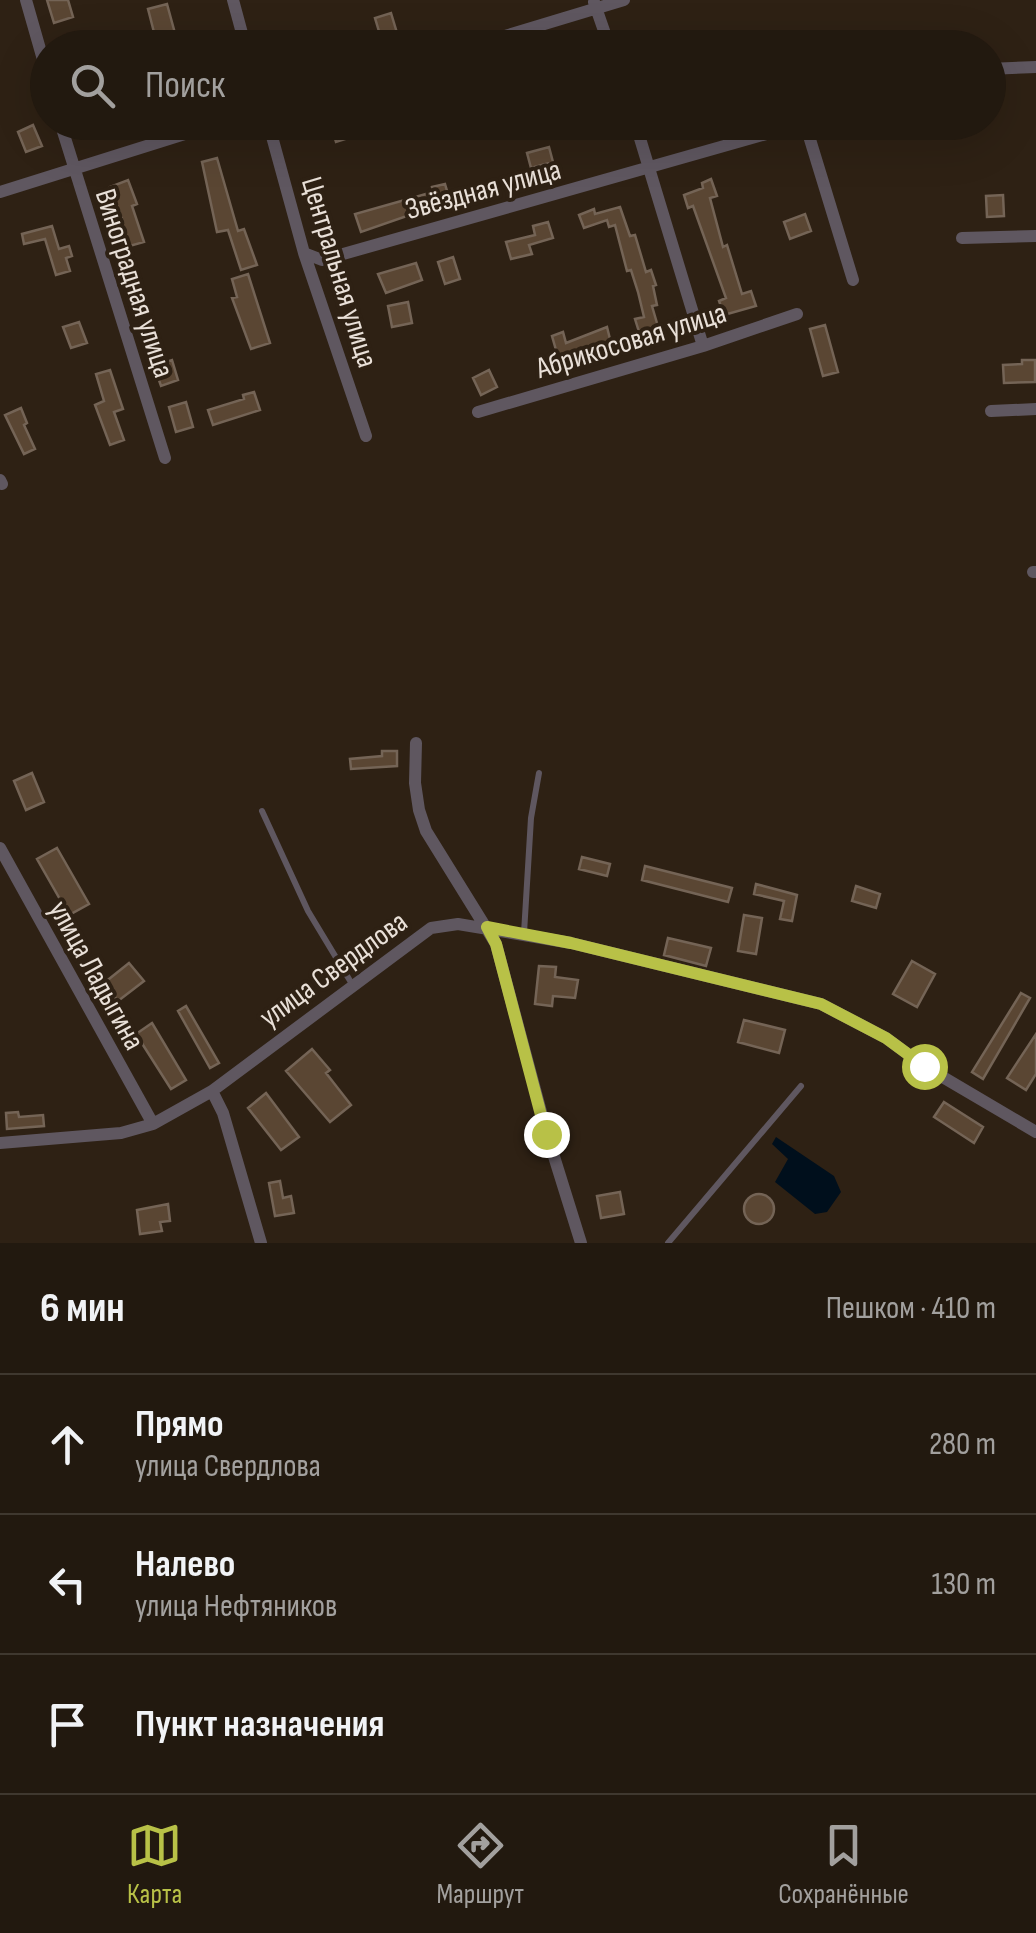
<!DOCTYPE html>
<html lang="ru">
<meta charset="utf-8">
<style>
body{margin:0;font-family:"Sofia Sans Condensed",sans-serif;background:#2e261d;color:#f1f3f6}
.stop{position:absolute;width:30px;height:30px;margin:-22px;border:8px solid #b8c147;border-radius:50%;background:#fff}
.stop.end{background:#b8c147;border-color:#fff;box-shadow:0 2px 10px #0008}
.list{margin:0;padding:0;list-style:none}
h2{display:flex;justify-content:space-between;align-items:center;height:130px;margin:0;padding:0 40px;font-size:42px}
h2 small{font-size:32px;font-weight:400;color:#a2a09e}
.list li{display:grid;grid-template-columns:65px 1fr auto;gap:30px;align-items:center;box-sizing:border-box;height:140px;padding:0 40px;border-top:2px solid #3f382f}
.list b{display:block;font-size:38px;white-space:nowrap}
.list p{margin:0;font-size:32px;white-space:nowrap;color:#a2a09e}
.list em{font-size:32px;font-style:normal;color:#a2a09e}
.icon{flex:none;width:55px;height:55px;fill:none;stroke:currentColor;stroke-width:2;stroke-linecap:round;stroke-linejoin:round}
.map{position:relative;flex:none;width:1036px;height:1243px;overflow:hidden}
.search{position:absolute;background:#22190f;box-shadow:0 10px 40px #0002;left:30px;right:30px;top:30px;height:110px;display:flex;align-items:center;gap:25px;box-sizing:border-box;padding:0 35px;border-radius:55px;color:#a2a09e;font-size:38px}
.sheet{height:550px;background:#22190f}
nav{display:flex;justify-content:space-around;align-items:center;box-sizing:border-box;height:140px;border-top:2px solid #3f382f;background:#22190f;font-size:28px;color:#a2a09e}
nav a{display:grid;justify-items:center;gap:5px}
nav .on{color:#b8c147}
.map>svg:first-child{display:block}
.water{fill:#000f1c}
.building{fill:#5a4633;stroke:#746456;stroke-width:2.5}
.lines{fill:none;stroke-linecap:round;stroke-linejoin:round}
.service{stroke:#5f5760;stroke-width:6}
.minor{stroke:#5f5760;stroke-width:12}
.route{stroke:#b8c147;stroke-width:12}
.labels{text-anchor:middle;stroke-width:8;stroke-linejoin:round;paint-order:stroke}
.street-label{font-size:30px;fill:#e9e0d8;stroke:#2e2114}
</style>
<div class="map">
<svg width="1036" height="1243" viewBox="0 0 1036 1243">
<rect width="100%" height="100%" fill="#2e2114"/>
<path class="water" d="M776 1137 834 1176 841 1192 827 1212 815 1214 775 1182 788 1159 772 1144Z"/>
<path class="building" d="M47 0H68L73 17 54 23Z
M167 4 179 48H168L165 38 156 40 148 9Z
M391 13 400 43 384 48 375 18Z
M330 122H392V124L336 142Z
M33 125 42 146 26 152 18 132Z
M549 147 553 162 531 168 527 153Z
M217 158 238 231 244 229 257 265 241 270 228 230 217 232 202 162Z
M711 179 717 196 710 198 723 247 727 245 742 294 751 291 756 306 724 315 719 301 726 298 693 206 688 208 684 195 703 188 702 183Z
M128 180 137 204 132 206 144 242 126 247 119 224 123 222 110 187Z
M445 184 450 201 406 213 407 216 361 232 355 214 433 192 432 187Z
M1003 195 1004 216 987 217 986 196Z
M620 207 630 236 635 235 646 272 651 270 656 285 653 286 657 305 652 306 659 330 640 335 635 319 644 317 638 292 631 270 627 271 615 225 609 227 607 220 584 228 579 215 594 209 595 214Z
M805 214 811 231 790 239 784 222Z
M548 222 553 238 529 245 532 254 511 259 506 242 535 235 533 226Z
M52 226 59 249 69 246 72 256 66 258 70 271 56 275 45 239 24 244 22 234Z
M453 257 460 279 445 284 438 262Z
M416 263 422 280 386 293 378 274Z
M248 274 270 343 251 349 232 298 237 297 232 279Z
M408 302 412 323 392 327 388 306Z
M79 322 87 343 71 348 63 327Z
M825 325 838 372 823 376 810 329Z
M607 327 611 343 589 348 590 351 579 355 578 350 558 357 552 336 563 332 566 343Z
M172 360 178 380 161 386 154 366Z
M1022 360H1035V382L1004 383 1003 365 1022 364Z
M110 370 123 409 114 412 124 440 110 445 95 405 104 401 96 374Z
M489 370 497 387 481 395 473 378Z
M254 392 260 410 213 425 208 410 244 399 243 395Z
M186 402 193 427 176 432 169 407Z
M21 408 27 423 24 425 35 449 24 454 5 415Z
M382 751H397V766L351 769 350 759 382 756Z
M32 773 44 802 26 810 14 781Z
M57 848 89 904 69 915 37 859Z
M582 857 610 864 607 876 579 869Z
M645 866 732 888 728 902 642 880Z
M756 884 797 895 792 921 780 919 784 901 754 894Z
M856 886 880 894 876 908 852 901Z
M744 915 762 918 756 954 738 951Z
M668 938 711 948 706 966 664 955Z
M912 961 935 974 917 1007 893 994Z
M129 963 144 981 118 1001 104 983Z
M539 966 556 967 555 977 578 980 575 998 553 996 552 1006 535 1004Z
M1021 993 1030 998 983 1079 972 1072Z
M186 1006 219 1063 210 1068 178 1011Z
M744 1020 785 1030 779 1053 738 1042Z
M152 1023 186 1080 171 1089 136 1034Z
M1036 1034V1074L1026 1090 1007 1078Z
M312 1049 330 1070 326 1073 351 1105 330 1122 286 1071Z
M266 1093 299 1137 281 1150 248 1108Z
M944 1102 983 1127 974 1143 934 1117Z
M18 1112 19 1117 43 1115 44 1126 7 1129 6 1113Z
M280 1181 283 1198 291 1196 294 1213 275 1216 269 1183Z
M620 1192 624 1214 601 1218 597 1196Z
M744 1209a15 15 0 1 1 30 0a15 15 0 1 1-30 0Z
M168 1204 170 1221 160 1222 162 1231 140 1234 137 1210Z"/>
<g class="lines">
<path class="service" d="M262 811 308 911 352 984
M524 933 531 818 539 773
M668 1243 801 1086"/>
<path class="minor" d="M26 0 48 77
M233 0 246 48
M594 2 610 48
M465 48 624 0
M988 69 1036 67
M60 122 165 458
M268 122 304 253 366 436
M635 122 703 346
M0 192 223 122
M962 238 1036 236
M304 253 322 260 805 123 853 280
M991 411 1036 409
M478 412 703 346 797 314
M0 480 2 484
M1033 572H1036
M416 743 415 783 419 810 426 831 496 944 547 1134 581 1243
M0 848 153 1124
M212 1091 223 1113 261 1243
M0 1143 121 1133 153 1124 212 1091 431 928 458 924 571 943 821 1004 886 1038 924 1066 1036 1132"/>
</g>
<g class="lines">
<path class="route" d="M546 1134 496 944 487 927 571 943 821 1004 886 1038 924 1066"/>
</g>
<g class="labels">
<g class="street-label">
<text transform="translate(483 189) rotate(-15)" y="10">Звёздная улица</text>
<text transform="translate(340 272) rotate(73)" y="10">Центральная улица</text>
<text transform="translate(135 283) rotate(72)" y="10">Виноградная улица</text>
<text transform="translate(631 340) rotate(-17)" y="10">Абрикосовая улица</text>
<text transform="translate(333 969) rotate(-36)" y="10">улица Свердлова</text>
<text transform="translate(97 975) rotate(61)" y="10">улица Ладыгина</text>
</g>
</g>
</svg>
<div class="stop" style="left:924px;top:1066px"></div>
<div class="stop end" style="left:546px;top:1134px"></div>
<div class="search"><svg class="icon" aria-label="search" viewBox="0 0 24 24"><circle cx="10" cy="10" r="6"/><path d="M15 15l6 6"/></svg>Поиск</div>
</div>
<section class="sheet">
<h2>6 мин<small>Пешком · 410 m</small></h2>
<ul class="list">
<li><svg class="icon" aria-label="ahead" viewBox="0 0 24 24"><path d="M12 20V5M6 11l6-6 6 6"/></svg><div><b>Прямо</b><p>улица Свердлова</p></div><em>280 m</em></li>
<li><svg class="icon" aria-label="left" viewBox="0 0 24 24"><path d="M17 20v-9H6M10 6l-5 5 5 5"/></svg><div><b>Налево</b><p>улица Нефтяников</p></div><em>130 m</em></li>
<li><svg class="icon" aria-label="arrive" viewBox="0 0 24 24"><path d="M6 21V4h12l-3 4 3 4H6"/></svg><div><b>Пункт назначения</b></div></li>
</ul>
</section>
<nav>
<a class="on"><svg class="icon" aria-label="map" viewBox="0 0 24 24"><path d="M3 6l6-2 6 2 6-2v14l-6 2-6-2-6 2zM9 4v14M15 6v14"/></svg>Карта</a>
<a><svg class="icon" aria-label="directions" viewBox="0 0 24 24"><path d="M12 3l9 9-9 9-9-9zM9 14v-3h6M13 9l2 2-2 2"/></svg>Маршрут</a>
<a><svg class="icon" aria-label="saved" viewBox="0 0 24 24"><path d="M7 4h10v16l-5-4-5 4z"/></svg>Сохранённые</a>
</nav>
